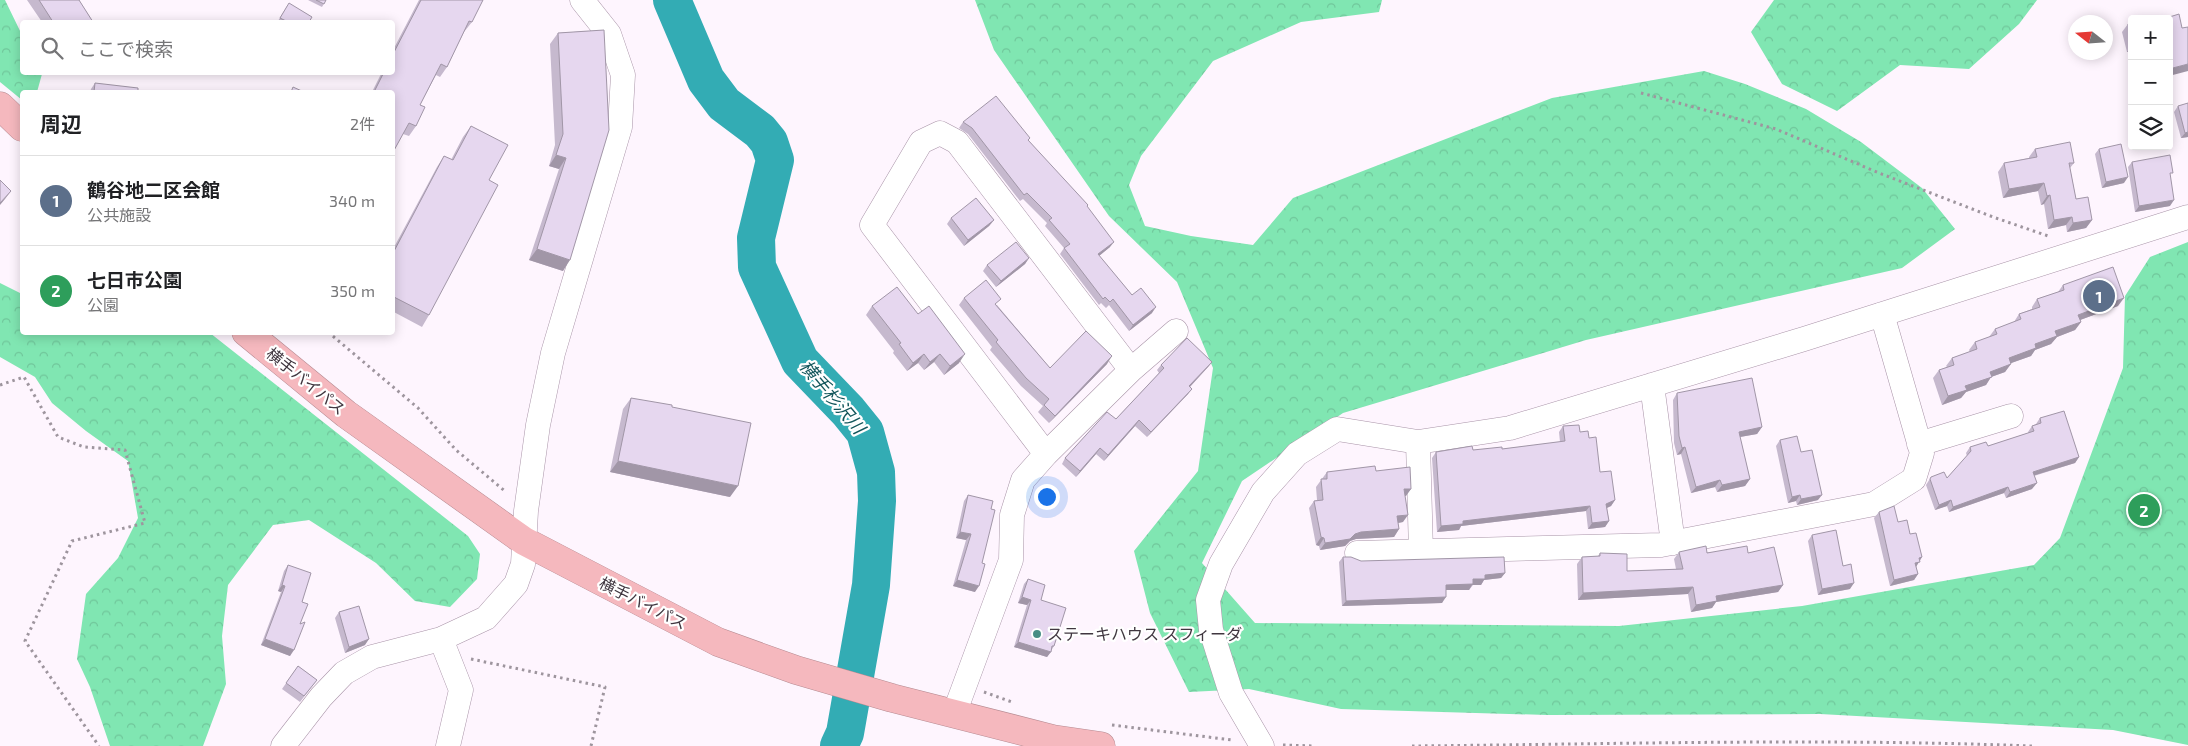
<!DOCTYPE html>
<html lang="ja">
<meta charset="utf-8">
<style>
body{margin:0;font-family:"Exo 2","Noto Sans JP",sans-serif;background:#f2f2f2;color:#202124}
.controls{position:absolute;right:15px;top:15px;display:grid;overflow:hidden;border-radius:5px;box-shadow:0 2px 12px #0003}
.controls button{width:45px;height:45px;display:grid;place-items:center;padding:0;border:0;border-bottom:1px solid #e0e0e0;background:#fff;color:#202124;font:25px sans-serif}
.compass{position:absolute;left:2068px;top:15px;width:45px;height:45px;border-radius:50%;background:#fff;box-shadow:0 2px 12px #0003;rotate:287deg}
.you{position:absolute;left:1046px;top:496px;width:18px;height:18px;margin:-12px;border:4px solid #fff;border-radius:50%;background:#1a73e8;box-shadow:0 0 0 8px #1a73e833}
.badge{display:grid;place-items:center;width:32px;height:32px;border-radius:50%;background:#488e85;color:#fff;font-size:16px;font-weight:700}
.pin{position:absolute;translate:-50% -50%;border:2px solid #fff;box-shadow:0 1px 5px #0006}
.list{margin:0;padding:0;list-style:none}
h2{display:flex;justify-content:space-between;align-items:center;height:65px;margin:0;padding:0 20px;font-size:21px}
h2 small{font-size:16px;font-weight:400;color:#757577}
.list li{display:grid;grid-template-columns:32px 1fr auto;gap:15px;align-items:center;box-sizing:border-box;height:90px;padding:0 20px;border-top:1px solid #e0e0e0}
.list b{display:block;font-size:19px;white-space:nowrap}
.list p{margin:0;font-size:16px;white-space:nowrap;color:#757577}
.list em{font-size:16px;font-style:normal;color:#757577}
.icon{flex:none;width:28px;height:28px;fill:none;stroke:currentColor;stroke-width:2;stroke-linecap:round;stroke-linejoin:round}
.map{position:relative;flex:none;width:2188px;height:746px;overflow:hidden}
.search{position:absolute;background:#fff;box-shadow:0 2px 12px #0003;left:20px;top:20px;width:375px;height:55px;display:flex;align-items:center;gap:12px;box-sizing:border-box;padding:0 18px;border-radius:5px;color:#757577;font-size:19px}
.panel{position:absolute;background:#fff;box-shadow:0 2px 12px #0003;left:20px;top:90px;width:375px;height:245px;border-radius:5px}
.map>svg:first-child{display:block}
.forest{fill:url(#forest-crowns)}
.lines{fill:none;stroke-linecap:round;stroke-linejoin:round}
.river{stroke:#33acb4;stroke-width:38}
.street-casing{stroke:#a994a8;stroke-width:25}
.highway-casing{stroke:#b68b92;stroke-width:29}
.path{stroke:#9e959e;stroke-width:3;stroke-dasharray:2.5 4;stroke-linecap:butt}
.street{stroke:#fff;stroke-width:24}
.highway{stroke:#f5b8be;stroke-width:28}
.wall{fill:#c6b9ce}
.shaded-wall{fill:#a196a7}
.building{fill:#e6d7ef;stroke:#a196a7}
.poi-dot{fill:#488e85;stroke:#fff;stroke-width:2}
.labels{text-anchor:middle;stroke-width:4.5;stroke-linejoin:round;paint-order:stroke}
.street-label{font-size:16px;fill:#403740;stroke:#fff}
.poi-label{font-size:16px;fill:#403740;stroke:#fff;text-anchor:start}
.water-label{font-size:18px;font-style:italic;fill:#13565b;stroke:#fff}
</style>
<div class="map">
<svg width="2188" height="746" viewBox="0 0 2188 746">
<defs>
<pattern id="forest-crowns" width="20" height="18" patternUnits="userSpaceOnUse" patternTransform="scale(1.25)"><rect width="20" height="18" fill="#80e6b2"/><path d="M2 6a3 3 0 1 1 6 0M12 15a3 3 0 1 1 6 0" fill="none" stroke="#70c69a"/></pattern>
</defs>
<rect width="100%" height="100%" fill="#fef5fe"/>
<path class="forest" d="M0 0H5L22 35V72L41 73 42 74 37 92H22V100L0 82Z
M975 0H1382L1379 12 1301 22 1213 61 1141 156 1129 185 1145 226 1191 236 1253 245 1293 198 1552 98 1704 71 1745 84 1806 109 1861 142 1922 188 1955 229 1902 268 1586 340 1343 413 1242 481 1202 563 1255 623 1619 626 1802 606 2034 565 2060 538 2123 368 2125 296 2150 257 2188 242V745L2113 730 1820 714 1547 715 1341 709 1249 689 1189 692 1150 613 1134 551 1198 471 1213 368 1177 282 1109 216 994 50Z
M1774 0H2037L2019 24 1969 69 1900 65 1837 111 1782 84 1751 32Z
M0 283 22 294V332L210 333 468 536 480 554 477 579 450 607 415 601 376 563 309 520 273 525 228 585 222 636 226 684 203 746H110L90 687 77 659 86 594 118 558 138 518 128 461 86 431 52 403 35 377 0 357Z"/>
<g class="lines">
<path class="river" d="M672 0 706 80 724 104 760 131 769 142 775 160 756 238 757 267 800 361 848 411 865 432 876 472 877 501 871 585 845 733 839 746"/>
<defs>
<path id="street" d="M1652 385 1673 543
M1418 442 1421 552
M1919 444 2011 416
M1046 454 1131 370 1176 331
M1357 553 1661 545 1874 504 1914 479 1922 453 1882 314
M441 639 461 690 448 746
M954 714 1011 560 1012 515 1023 480 1046 454 872 225 921 142 940 133 957 142 1131 370
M283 746 321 697 344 673 372 657 441 639 486 618 516 584 523 564 526 511 538 425 553 353 620 127 623 75 609 34 582 0
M1262 746 1231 693 1211 630 1208 600 1221 564 1263 492 1297 454 1337 429 1418 442 1510 428 1804 339 2188 217"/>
<path id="highway" d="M0 106 22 127
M246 332 346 414 524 541 718 642 796 670 892 698 1053 739 1101 746"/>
</defs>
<use href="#street" class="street-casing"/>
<use href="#highway" class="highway-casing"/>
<path class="path" d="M1641 93 1776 129 1879 173 1993 217 2051 237
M328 332 418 408 456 450 506 492
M0 385 24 377 58 437 84 447 125 450 145 523 72 541 25 641 99 746
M471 659 605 687 591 746
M984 692 1012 702
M1112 725 1232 740
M1283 745 1315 746
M1412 746C1619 744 1826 738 2032 746"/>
<use href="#street" class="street"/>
<use href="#highway" class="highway"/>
</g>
<path class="wall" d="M27 0H79L93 22H42Z
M308 0H326L322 7Z
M419 0H483L472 22 464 32 447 67 440 77 436 75 420 105 416 126 409 136 403 134 392 92H372L382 72H392V52Z
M287 6 309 22H281L278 21Z
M2132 23V51L2127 52 2122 32 2128 24Z
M604 30 563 271 529 260 559 169 549 166 555 145 550 44 558 33Z
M95 83 138 92H90L91 89Z
M2178 106 2188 137 2181 138 2174 112Z
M963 122 1028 140 1087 207 1110 247 1099 256 1132 295 1152 313 1129 331 1109 305 1106 308 1101 303 1099 305 1060 254 1064 248 1045 226 1047 223 1023 199 1020 201 968 134 959 128Z
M471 126 489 180 429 315 422 327 392 311V251L437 167 444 156 451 160 463 137Z
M2035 149 2074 163 2070 168 2076 199 2092 220 2086 228 2067 232 2066 225 2048 229 2044 204 2041 205 2038 191 2003 198 1998 172 2004 163 2029 158V157Z
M2099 149 2124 183 2102 188 2095 154Z
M2132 162 2170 206 2135 212 2128 167Z
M951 218 994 220 989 226 964 246 947 224Z
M1029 258 1025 264 996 287 983 271 987 265Z
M2063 285 2118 306 2080 320 2081 322 2075 330 2057 337 2051 344 2035 350 2031 356 2011 363 2005 372 1991 377 1986 385 1966 392 1961 398 1942 405 1933 378 1939 370 1947 367 1946 366 1952 358 1970 352 1969 350 1975 342 1989 337 1995 329 2014 322 2019 314 2032 309V307L2037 299 2058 292Z
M964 298 997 305 1050 368 1107 364 1049 423 1038 412 1043 406 1021 386 990 350 992 347 959 305Z
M872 306 959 363 944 375 934 362 924 370 918 363 907 371 893 353 894 351 866 315Z
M1212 362 1208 367 1190 387 1188 394 1147 437 1135 426 1104 461 1096 454 1076 477 1062 464 1065 458 1116 419 1159 373 1157 370 1161 365Z
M1677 393 1762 427 1757 434 1740 437 1750 479 1745 486 1717 492 1715 487 1691 493 1681 454 1677 455 1674 443 1673 400Z
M631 398 730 497 610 472 623 409Z
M2040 418 2079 457 2075 463 2034 476 2032 489 2006 498 2004 493 1949 512 1947 506 1935 510 1926 485 1931 477 1947 478 1967 456 1966 453 1970 447 1988 446 2028 433V432L2032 426 2036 424Z
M1563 426 1580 432 1589 438 1600 472 1615 500 1611 506 1607 508 1609 521 1605 527 1588 529 1586 511 1461 526 1459 530 1437 532 1432 458 1436 452 1502 449 1560 442 1559 432Z
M1780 440 1801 452 1818 500 1797 505 1796 501 1788 503 1776 446Z
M1376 471 1411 489 1405 496 1403 522 1398 523 1399 529 1394 537 1356 539 1350 541 1345 546 1320 550 1319 546 1316 545 1309 508 1314 501 1317 500 1316 487 1327 472Z
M968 495 975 592 953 586 966 540 956 538 964 501Z
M1879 512 1898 522 1910 534 1922 557 1916 566 1918 574 1914 580 1890 586 1874 518Z
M1812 535 1843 566 1850 589 1818 595 1808 541Z
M1679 552 1748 553 1783 585 1778 592 1716 602 1712 608 1691 612 1688 594 1578 600 1577 564 1582 557 1598 556 1600 553 1627 571 1676 569 1674 559Z
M1343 557 1361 561 1505 573 1501 578 1484 580 1481 585H1473L1469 590H1446L1442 603 1342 606 1339 562Z
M288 565 302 602 300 624 290 656 261 645 281 592 278 591 284 571Z
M1028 579 1041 600 1054 646 1047 657 1014 647 1027 605 1018 603 1024 584Z
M339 612 365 645 345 653 335 618Z
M298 666 317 680 300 702 282 689Z"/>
<path class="shaded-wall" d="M2132 46V51L2127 52Z
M2188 64V71L2169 76V69Z
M2188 132V137L2181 138 2185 133Z
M556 155 566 158 559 169 549 166Z
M2128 177 2124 183 2102 188 2106 182Z
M2044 183 2038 191 2003 198 2009 189Z
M11 191 5 199 0 205V203Z
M2050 195 2044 204 2041 205 2047 196Z
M2174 200 2170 206 2135 212 2139 206Z
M2072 217 2066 225 2048 229 2054 220Z
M994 220 989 226 964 246 968 240Z
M2092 220 2086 228 2067 232 2073 223Z
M1114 242 1110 247 1094 260 1098 254Z
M537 249 570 260 563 271 529 260Z
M1029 258 1025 264 996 287 1001 281Z
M2124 298 2118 306 2072 323 2078 315Z
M1156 307 1152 313 1129 331 1133 325Z
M2081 322 2075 330 2057 337 2051 344 2035 350 2031 356 2003 366 2009 358 2055 331Z
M924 354 918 363 907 371 913 363Z
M940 354 934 362 924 370 930 362Z
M965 354 959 363 944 375 950 366Z
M1112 356 1107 364 1049 423 1055 416Z
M1212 362 1208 367 1185 392 1189 386Z
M2011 364 2005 372 1991 377 1986 385 1966 392 1961 398 1942 405 1948 396 1965 386 1990 372Z
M1192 389 1188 394 1147 437 1151 432Z
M1139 420 1135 426 1104 461 1108 455Z
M1762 427 1757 434 1734 438 1739 432Z
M1685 447 1681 454 1677 455 1682 448Z
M1100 448 1096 454 1076 477 1080 471Z
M2079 457 2075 463 2029 477 2033 472Z
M618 461 738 486 730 497 610 472Z
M1750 479 1745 486 1717 492 1722 485Z
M1720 480 1715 487 1691 493 1696 487Z
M2037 483 2032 489 2006 498 2010 492Z
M2008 487 2004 493 1949 512 1953 507Z
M1404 489H1411L1406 496H1399Z
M1800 495 1796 501 1788 503 1792 497Z
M1822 495 1818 500 1797 505 1801 499Z
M1615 500 1611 506 1602 510 1606 504Z
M1951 500 1947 506 1935 510 1939 505Z
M1590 506 1586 511 1461 526 1459 530 1437 532 1441 526 1463 521Z
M1408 515 1403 522 1392 524 1397 516Z
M1609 521 1605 527 1588 529 1592 523Z
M1399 529 1394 537 1356 539 1350 541 1345 546 1320 550 1325 543 1361 532Z
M960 532 971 534 966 540 956 538Z
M1321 537 1324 538 1319 546 1316 545Z
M1922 557 1916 567 1911 568 1919 558Z
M1505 573 1501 578 1484 580 1481 585H1472L1469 590H1442L1446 585 1473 579 1485 575Z
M1918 574 1914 580 1890 586 1894 580Z
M957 580 979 586 975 592 953 586Z
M1854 583 1850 589 1818 595 1822 589Z
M282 585 285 586 281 592 278 591Z
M1783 585 1778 592 1716 602 1712 608 1691 612 1696 605 1716 596Z
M1693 587 1688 594 1578 600 1583 593Z
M1022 597 1031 600 1027 605 1018 603Z
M1446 597 1442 603 1342 606 1346 601Z
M265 639 294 650 290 656 261 645Z
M369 639 365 645 345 653 349 647Z
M1018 642 1051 652 1047 657 1014 647Z"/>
<path class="building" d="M39 0H79L93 22H53Z
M316 0H326L324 4Z
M421 0H483L472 22 469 21 447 67 441 64 420 105 425 107 416 126 409 123 392 154V92H374L384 72H392V56Z
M289 3 312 17 309 22H288L280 18Z
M2179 14 2182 28 2188 27V64L2169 69V19H2163Z
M2132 23V37L2128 24Z
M604 30 609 130 570 260 537 249 566 158 556 155 563 134 558 33Z
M95 83 138 88V92H94Z
M293 87 304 92H291Z
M996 96 1030 138 1028 140 1088 205 1087 206 1114 242 1098 254 1132 295 1141 288 1156 307 1133 325 1113 299 1110 302 1105 297 1103 299 1064 248 1070 244 1049 220 1052 218 1027 193 1024 195 972 128 963 122Z
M2188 103V132L2185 133 2178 106Z
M471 126 508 145 489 180 498 185 429 315 392 296V255L444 156 453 160Z
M2070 142 2074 163H2069L2076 199 2088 197 2092 220 2073 223 2072 217 2054 220 2050 195 2047 196 2044 183 2009 189 2004 163 2037 157 2035 149Z
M2121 144 2128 177 2106 182 2099 149Z
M2170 155 2173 173H2170L2174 200 2139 206 2132 162Z
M0 180 11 191 0 203Z
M976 198 994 220 968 240 951 218Z
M1016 242 1029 258 1001 281 987 265Z
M2113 267 2124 298 2078 315 2081 322 2055 331 2057 336 2035 344 2036 348 2009 358 2011 364 1990 372 1992 377 1965 386 1967 390 1948 396 1939 370 1954 365 1952 358 1977 349 1975 342 1997 334 1995 329 2021 319 2019 314 2040 307 2037 299 2064 290 2063 285Z
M986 280 1001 299 995 304 1050 368 1086 331 1112 356 1055 416 1044 405 1049 399 1026 378 996 342 998 340 964 298Z
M897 287 918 314 929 306 965 354 950 366 940 354 930 362 924 354 913 363 899 344 901 343 872 306Z
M1187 338 1212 362 1189 386 1192 389 1151 432 1139 420 1108 455 1100 448 1080 471 1065 458 1107 412 1116 419 1164 368 1161 365Z
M1752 378 1762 427 1739 432 1750 479 1722 485 1720 480 1696 487 1685 447 1682 448 1679 436 1677 393Z
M631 398 672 405V407L751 423 738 486 618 461Z
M2064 411 2079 457 2033 472 2037 483 2010 492 2008 487 1953 507 1951 500 1939 505 1930 479 1931 477 1944 472 1947 478 1971 451 1970 447 1986 442 1988 446 2034 431 2032 426 2041 423 2040 418Z
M1579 425 1580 432 1588 431 1589 438 1596 437 1600 472 1611 471 1615 500 1606 504 1609 521 1592 523 1590 506 1463 521V524L1441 526 1436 452 1472 446 1473 450 1502 447V449L1565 441 1563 426Z
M1797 436 1801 452 1812 450 1822 495 1801 499 1800 495 1792 497 1780 440Z
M1375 466 1376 471 1410 467 1411 489H1404L1408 515 1397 516 1399 529 1361 532 1355 534 1350 539 1325 543 1324 538 1321 537 1314 501 1323 500 1321 479H1327V472Z
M968 495 993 501 991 509 995 510 982 563 985 564 979 586 957 580 971 534 960 532Z
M1894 506 1898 522 1907 520 1910 534 1916 533 1922 557 1919 558 1920 562 1915 563 1918 574 1894 580 1879 512Z
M1836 530 1843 566 1851 564 1854 583 1822 589 1812 535Z
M1706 546 1707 553 1747 546 1748 553 1774 547 1783 585 1716 596 1717 601 1696 605 1693 587 1583 593 1582 557 1600 556V553L1627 554V571L1683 569 1679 552Z
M1343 557H1351L1361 561 1504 557 1505 573 1485 575V579H1473V584L1446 585V597L1346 601Z
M288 565 311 573 302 602 308 604 300 624 305 622 294 650 265 639 285 586 282 585Z
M1028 579 1045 585 1041 600 1066 608 1054 646H1052L1051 652 1018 642 1031 600 1022 597Z
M359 606 369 639 349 647 339 612Z
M298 666 317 680 304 696 286 683Z"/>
<circle class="poi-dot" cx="1037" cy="634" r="5"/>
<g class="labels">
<g class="street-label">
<text transform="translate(306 381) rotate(39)" y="6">横手バイパス</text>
<text transform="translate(643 603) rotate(27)" y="6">横手バイパス</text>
</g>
<g class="poi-label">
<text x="1047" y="640">ステーキハウス スフィーダ</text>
</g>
<g class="water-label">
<text transform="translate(832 397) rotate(50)" y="6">横手杉沢川</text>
</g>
</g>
</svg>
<div class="controls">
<button>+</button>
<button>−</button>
<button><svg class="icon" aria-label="layers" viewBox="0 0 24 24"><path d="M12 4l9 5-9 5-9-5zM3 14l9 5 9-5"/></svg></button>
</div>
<svg class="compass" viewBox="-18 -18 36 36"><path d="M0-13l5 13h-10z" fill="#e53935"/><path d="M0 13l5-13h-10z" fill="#757577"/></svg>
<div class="you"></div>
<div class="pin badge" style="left:2099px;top:296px;background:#5c6f8a">1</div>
<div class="pin badge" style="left:2144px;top:510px;background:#2e9e5b">2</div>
<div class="search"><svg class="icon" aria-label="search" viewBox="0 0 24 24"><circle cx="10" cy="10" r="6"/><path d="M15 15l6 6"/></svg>ここで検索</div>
<section class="panel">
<h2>周辺<small>2件</small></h2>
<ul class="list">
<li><span class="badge" style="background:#5c6f8a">1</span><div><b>鶴谷地二区会館</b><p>公共施設</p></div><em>340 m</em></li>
<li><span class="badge" style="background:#2e9e5b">2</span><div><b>七日市公園</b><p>公園</p></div><em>350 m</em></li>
</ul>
</section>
</div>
